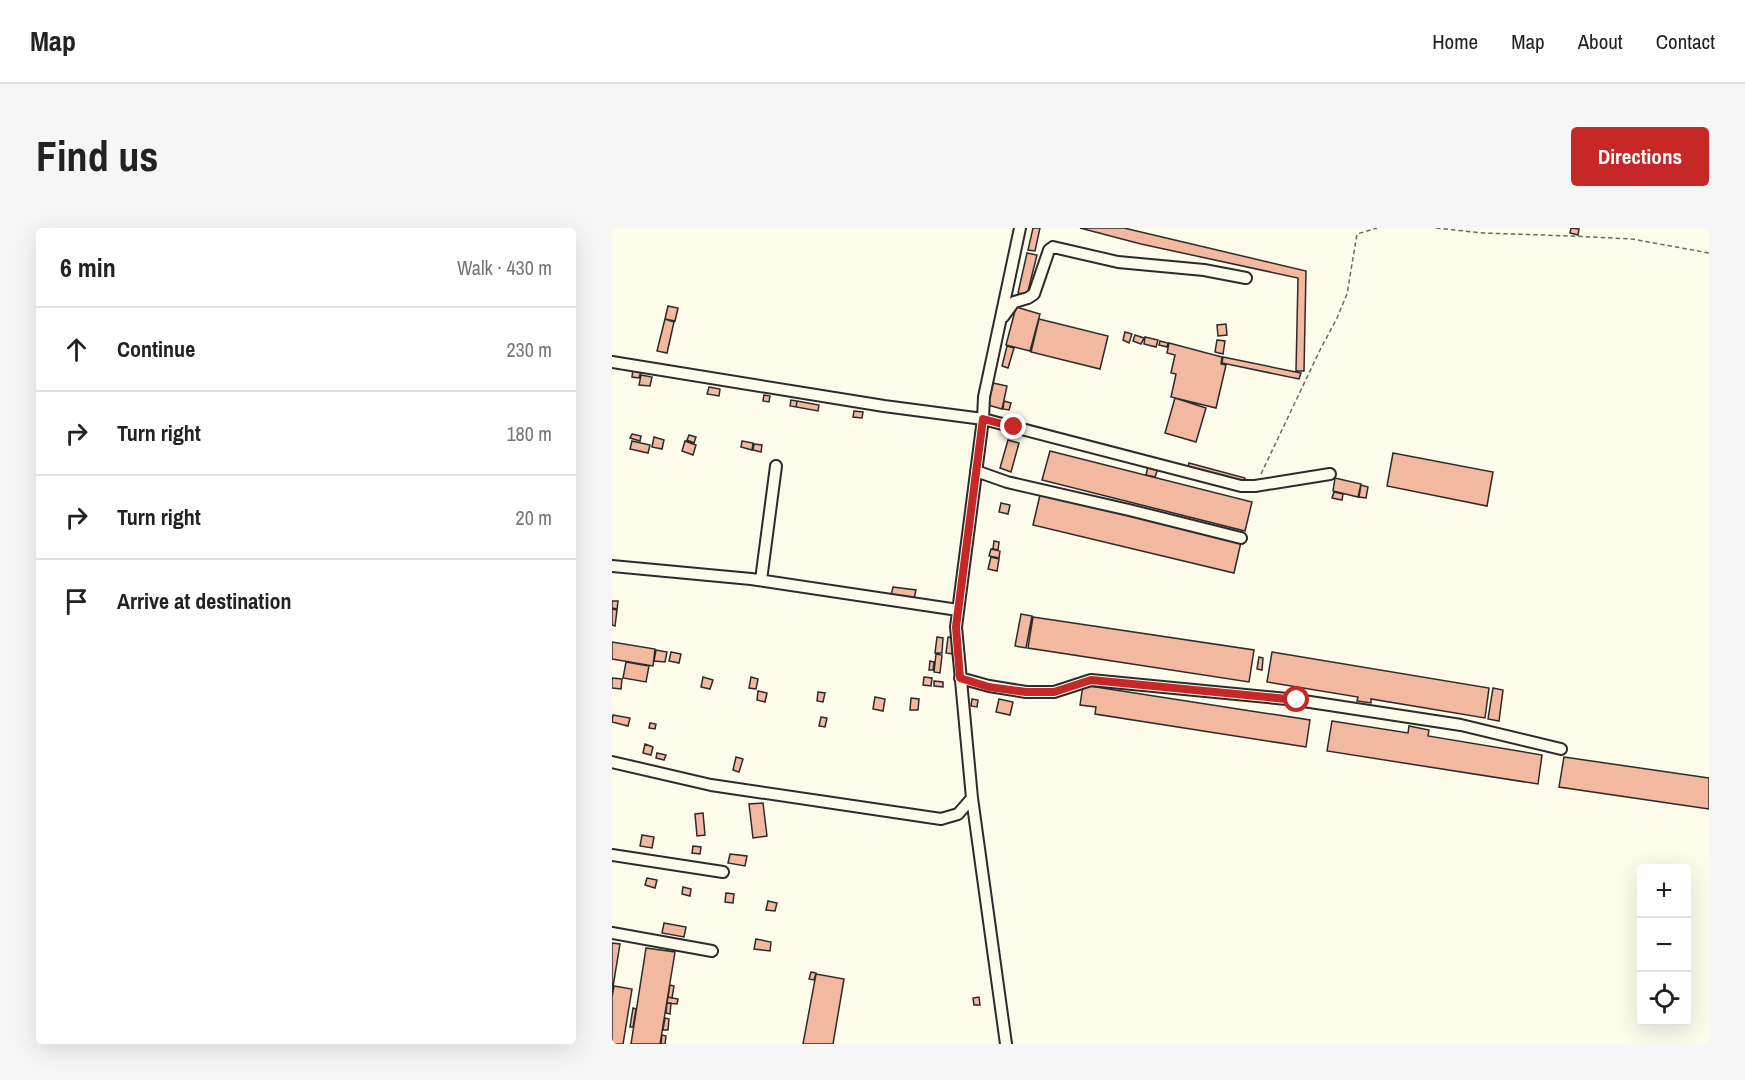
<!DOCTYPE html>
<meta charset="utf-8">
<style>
body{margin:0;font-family:"Archivo Narrow",sans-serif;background:#f6f6f6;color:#222}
.controls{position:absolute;right:18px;bottom:18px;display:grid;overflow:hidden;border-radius:6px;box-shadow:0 6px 24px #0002}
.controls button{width:54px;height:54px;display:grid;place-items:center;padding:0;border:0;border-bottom:2px solid #e0e0e0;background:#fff;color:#222;font:30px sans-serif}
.stop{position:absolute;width:18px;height:18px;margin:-14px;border:4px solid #c62828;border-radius:50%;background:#fff}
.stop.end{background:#c62828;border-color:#fff;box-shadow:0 2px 6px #0008}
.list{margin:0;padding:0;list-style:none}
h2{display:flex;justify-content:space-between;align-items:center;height:78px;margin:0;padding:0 24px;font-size:26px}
h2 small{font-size:20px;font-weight:400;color:#767676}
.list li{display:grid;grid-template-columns:39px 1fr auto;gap:18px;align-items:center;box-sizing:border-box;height:84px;padding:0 24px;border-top:2px solid #e0e0e0}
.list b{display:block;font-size:22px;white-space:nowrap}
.list em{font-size:20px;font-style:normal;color:#767676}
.icon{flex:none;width:33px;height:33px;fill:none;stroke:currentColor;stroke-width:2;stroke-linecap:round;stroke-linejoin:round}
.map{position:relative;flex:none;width:1097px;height:816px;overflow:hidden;border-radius:6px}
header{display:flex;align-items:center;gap:36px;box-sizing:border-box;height:84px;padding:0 30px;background:#fff;border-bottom:2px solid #e0e0e0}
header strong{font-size:28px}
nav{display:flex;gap:33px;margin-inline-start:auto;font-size:21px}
.intro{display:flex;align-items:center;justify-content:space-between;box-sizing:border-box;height:144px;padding:0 36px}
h1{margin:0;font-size:42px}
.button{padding:15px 27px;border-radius:6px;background:#c62828;color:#fff;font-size:21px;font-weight:700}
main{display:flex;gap:36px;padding:0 36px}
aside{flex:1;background:#fff;border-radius:6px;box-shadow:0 6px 24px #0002}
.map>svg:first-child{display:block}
.building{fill:#f2b8a0;stroke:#2b2b2b;stroke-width:1.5}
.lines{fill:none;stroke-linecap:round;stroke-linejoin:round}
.minor-casing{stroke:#2b2b2b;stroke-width:14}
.path{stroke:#6a6964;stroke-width:1.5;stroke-dasharray:4.5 3;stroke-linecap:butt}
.minor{stroke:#fdfbea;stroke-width:10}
.route{stroke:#c62828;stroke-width:8}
</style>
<header>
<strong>Map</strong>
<nav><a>Home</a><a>Map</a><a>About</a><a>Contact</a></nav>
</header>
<div class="intro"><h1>Find us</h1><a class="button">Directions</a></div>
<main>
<aside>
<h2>6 min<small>Walk · 430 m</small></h2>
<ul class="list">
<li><svg class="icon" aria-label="ahead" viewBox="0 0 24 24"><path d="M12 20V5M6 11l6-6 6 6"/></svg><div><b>Continue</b></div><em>230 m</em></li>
<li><svg class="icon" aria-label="right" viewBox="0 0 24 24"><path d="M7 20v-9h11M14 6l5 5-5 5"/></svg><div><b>Turn right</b></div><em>180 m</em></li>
<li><svg class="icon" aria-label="right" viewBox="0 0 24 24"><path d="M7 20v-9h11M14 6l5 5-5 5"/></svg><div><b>Turn right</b></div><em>20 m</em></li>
<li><svg class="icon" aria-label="arrive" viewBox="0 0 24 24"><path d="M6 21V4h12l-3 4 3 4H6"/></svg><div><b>Arrive at destination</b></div></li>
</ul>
</aside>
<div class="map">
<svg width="1097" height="816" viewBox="0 0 1097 816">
<rect width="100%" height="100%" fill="#fdfbea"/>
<path class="building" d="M421 0H428L423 23 416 22Z
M468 0H512L694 43 692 143H684L686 50 529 16Z
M959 0 967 1 966 7 958 5Z
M415 25 425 27 415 67 406 65Z
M56 78 66 80 63 93 53 91Z
M404 79 428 86 418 123 394 117Z
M53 91 62 94 55 125 45 123Z
M427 91 496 108 488 141 419 124Z
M614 96 615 107 606 108 605 97Z
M513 104 520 106 517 115 511 112Z
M523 107 532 110 529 116 521 113Z
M533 109 546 112 544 119 532 116Z
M605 112 613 113 611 126 603 124Z
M548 113 556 115 555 119 547 117Z
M557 115 610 129 609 136 614 137 604 180 559 169 564 146 559 145 563 127 555 125Z
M395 118 402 120 396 140 390 138Z
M611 129 689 145 687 151 610 135Z
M21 141 29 143 27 150 20 149Z
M29 147 40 149 38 158 27 157Z
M381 155 395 158 390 181 376 177Z
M97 159 108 161 107 168 95 166Z
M152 167 158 168 157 174 151 173Z
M563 170 594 180 584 214 553 205Z
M179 172 185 173 184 179 178 178Z
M185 173 207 177 206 183 184 179Z
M392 173 399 175 397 182 391 181Z
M242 183 251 184 250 190 241 189Z
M20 206 29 208 28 213 18 210Z
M77 207 84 209 82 215 75 212Z
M42 209 52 212 50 221 40 219Z
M396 212 407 215 399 244 388 240Z
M20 213 38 217 36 225 18 221Z
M73 213 84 217 81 227 70 223Z
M130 213 141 215 140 222 129 219Z
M142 216 150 217 149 224 141 222Z
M438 223 640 274 633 303 430 252Z
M781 225 881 244 875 278 775 258Z
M577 235 633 250 632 254 576 240Z
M536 238 546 240 543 249 534 247Z
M723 250 749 256 746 269 721 263Z
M749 257 756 259 754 270 747 269Z
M722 264 731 266 730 272 720 270Z
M428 267 629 314 622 345 421 297Z
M389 275 398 277 396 286 387 284Z
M382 313 387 314 386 322 381 321Z
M379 321 388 323 387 330 377 328Z
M379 329 387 331 385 343 376 341Z
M281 359 304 362 302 371 279 367Z
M0 373H6L5 381 0 380Z
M0 381 5 382 3 398 0 397Z
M409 386 420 388 414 420 403 418Z
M421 389 642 422 637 454 416 420Z
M325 409 331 410 330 425H323Z
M336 409 342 410 340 426 334 425Z
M0 414 43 421 41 438 0 431Z
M44 422 55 424 53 434 42 433Z
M59 424 69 426 67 435 57 433Z
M660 424 877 460 873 490 759 471V475L745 473 746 469 655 454Z
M324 426 330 427 328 445 322 444Z
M647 429 651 430 650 442 645 441Z
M318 433 322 434 321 442H317Z
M14 434 37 438 34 454 11 450Z
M91 449 101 452 98 461 89 459Z
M139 449 146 451 144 461 137 460Z
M312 449 320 450 319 458 311 457Z
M0 450 10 451 9 461 0 460Z
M322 453 331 454V459L322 458Z
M471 457 698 492 694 519 483 486 484 479 468 477Z
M881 460 891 462 887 493 876 491Z
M146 463 155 465 153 474 145 472Z
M206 464 213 465 211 474 205 473Z
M263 469 273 471 271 483 261 481Z
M299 470 307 471 306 482H298Z
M360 471 366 472 365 479 359 478Z
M387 471 401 474 398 487 384 484Z
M1 487 18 490 16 498 0 494Z
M209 489 215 490 213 499 207 498Z
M720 493 796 505 797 498 817 502 816 508 930 527 926 556 715 523Z
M38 495 44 496 43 501 37 500Z
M33 516 41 519 39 527 31 525Z
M45 525 54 527 52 532 44 530Z
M124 529 131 531 127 544 121 542Z
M952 529 1097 550V581L947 559Z
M151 575 155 608 141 610 137 576Z
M91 585 93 607 85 608 83 586Z
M30 607 42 609 40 620 28 618Z
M81 618 89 619 88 626 80 625Z
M118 626 135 628 133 638 116 635Z
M35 650 45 652 43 660 33 657Z
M71 659 79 661 78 668 70 666Z
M114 665 122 666 121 675 113 674Z
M156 673 165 675 163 683 154 682Z
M52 695 74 699 72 709 50 705Z
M144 711 159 714 158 723 142 721Z
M0 715 8 716 0 765Z
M34 720 63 724 48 816H19Z
M199 744 204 745 202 752 197 751Z
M204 746 232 751 221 816H191Z
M58 757 62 758 60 770 56 769Z
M2 758 20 761 11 816H0V769Z
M56 769 66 771 65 776 55 775Z
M367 769 368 777H362L361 770Z
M55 775H59L58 786 54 785Z
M21 780 24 781 21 799H18Z
M53 790 57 791 56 802H51Z
M50 807 54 808 53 816H49Z"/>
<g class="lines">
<defs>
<path id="minor" d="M408 0 372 169 371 191 629 258H643L718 246
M391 89 402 74 416 70 422 66 437 22 441 19 506 34 592 42 634 50
M0 134 272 178 371 191 344 399 360 570 394 816
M364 243 395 254 517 282 629 310
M0 338 139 351 346 382
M149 352 164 238
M348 450 377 458 414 464H442L479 452 685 472 849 497 949 521
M0 534 99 557 329 591 346 586 360 570
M0 627 111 644
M0 705 100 723"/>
</defs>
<use href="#minor" class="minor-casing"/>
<path class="path" d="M824 0 871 5 959 8 1020 11 1097 25
M649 246 707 124 725 90 735 66 745 6 765 0"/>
<use href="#minor" class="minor"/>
</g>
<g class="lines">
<path class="route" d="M402 199 371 191 344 399 348 450 377 459 414 464H442L479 452 685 472"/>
</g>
</svg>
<div class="controls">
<button>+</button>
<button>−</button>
<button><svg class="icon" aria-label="locate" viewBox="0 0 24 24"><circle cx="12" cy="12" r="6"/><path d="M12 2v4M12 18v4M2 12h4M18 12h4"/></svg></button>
</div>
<div class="stop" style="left:685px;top:472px"></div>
<div class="stop end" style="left:402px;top:199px"></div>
</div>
</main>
